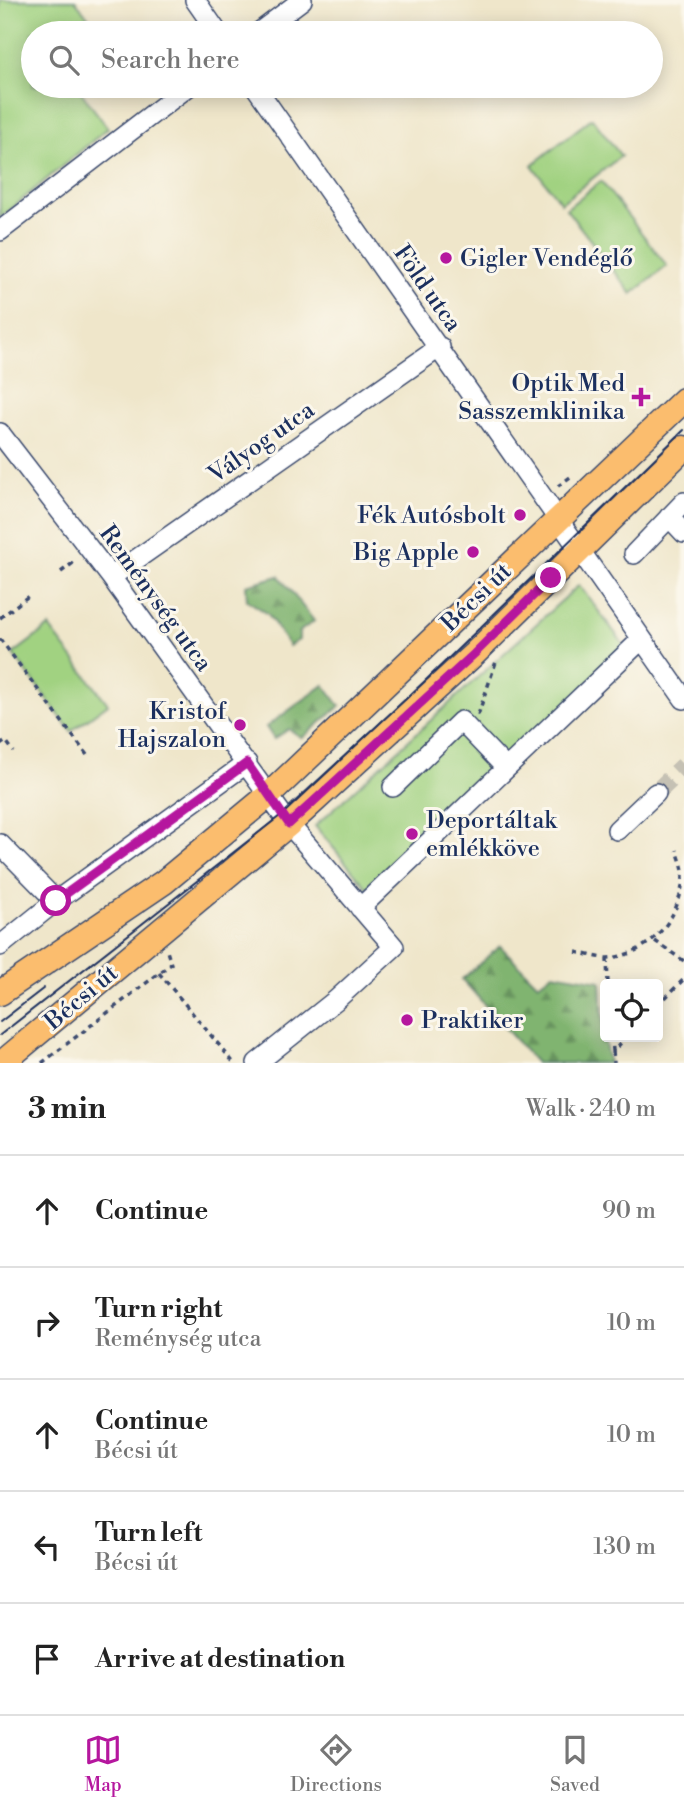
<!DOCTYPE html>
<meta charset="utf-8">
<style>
body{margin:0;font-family:"Libre Bodoni",serif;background:#f6f6f6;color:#222}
.controls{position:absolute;right:21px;bottom:21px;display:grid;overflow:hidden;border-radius:7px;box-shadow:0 4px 18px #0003}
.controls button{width:63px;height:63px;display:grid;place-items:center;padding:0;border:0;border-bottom:2px solid #e0e0e0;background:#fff;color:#222;font:35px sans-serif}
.stop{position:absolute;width:21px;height:21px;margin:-16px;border:5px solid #b5179e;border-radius:50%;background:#fff}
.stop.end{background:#b5179e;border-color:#fff;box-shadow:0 2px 7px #0008}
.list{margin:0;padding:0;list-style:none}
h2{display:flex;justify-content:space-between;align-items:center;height:91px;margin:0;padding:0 28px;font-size:30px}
h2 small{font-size:23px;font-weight:400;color:#767676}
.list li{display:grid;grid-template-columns:46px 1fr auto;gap:21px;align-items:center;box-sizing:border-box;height:112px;padding:0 28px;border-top:2px solid #e0e0e0}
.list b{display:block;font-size:26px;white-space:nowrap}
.list p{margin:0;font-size:23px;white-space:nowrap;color:#767676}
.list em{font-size:23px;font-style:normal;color:#767676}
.icon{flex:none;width:38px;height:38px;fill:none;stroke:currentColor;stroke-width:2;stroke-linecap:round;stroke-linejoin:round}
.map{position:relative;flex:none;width:684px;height:1063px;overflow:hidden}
.search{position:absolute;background:#fff;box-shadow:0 4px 18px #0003;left:21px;right:21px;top:21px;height:77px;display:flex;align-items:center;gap:18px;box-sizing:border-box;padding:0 24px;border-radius:38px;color:#767676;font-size:26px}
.sheet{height:651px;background:#fff}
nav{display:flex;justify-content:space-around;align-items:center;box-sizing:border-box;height:98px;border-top:2px solid #e0e0e0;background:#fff;font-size:19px;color:#767676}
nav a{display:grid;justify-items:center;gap:4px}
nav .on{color:#b5179e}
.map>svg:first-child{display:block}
.forest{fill:url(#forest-firs);stroke:#4e7266;stroke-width:2}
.park{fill:#a1d281;stroke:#5e8070;stroke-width:2}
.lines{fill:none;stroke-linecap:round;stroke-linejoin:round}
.minor-tunnel{stroke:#c5c1b4;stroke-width:19;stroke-dasharray:19 10;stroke-linecap:butt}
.minor-casing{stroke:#3b4a6e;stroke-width:22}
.major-casing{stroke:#3b4a6e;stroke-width:27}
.path{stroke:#3b4a6e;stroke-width:3.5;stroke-dasharray:5 5;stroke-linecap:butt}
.minor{stroke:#fff;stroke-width:19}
.major{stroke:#fbbd6e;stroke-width:24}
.tram{stroke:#1b2f5e;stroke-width:2}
.route{stroke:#b5179e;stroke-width:9}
.poi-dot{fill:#b5179e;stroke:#fbf7ec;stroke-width:2.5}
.labels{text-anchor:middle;stroke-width:6;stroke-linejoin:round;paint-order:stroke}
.poi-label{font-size:24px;fill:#1b2f5e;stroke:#fbf7ec;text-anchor:end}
.street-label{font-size:24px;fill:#1b2f5e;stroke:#fbf7ec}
</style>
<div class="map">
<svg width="684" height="1063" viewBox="0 0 684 1063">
<defs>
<pattern id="forest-firs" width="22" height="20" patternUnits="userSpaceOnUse" patternTransform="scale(1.75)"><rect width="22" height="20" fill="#80b46f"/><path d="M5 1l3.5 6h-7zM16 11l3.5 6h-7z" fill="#68935e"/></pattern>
</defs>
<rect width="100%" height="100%" fill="#fbf7ec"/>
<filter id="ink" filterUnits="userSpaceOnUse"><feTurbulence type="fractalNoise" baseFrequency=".0143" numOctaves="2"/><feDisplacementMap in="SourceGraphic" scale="14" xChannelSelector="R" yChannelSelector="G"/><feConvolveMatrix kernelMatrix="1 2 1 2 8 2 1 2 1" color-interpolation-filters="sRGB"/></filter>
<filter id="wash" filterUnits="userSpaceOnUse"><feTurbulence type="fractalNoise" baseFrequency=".00686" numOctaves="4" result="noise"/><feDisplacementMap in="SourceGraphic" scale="28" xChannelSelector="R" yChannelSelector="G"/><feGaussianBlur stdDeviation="1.57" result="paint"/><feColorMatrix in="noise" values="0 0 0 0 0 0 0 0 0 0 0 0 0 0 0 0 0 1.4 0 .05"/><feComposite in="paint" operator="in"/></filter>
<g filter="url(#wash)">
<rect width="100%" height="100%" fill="#efe6ca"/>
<path class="forest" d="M279 576 314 621 299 632V640L289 646 268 614 247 600 246 585Z
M324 685 340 706 302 738 289 729 274 739 266 727Z
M500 946 538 984 553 973 601 981 604 1038 609 1063H536L462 979Z"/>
<path class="park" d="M0 0H75L100 33H33V86H80L78 88 108 128 0 218Z
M592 118 621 156 561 203 532 165Z
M601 181 667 266 632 294 566 209Z
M579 585 627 649 367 888 315 826Z
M49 627 108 704 71 731 13 654Z"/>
</g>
<g filter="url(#ink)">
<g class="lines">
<path class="minor-tunnel" d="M656 793 684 766"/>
<defs>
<path id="minor" d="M195 0 218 33
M258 33 302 0
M255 86C399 289 540 495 684 699
M0 231 189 86
M0 433 111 577 289 824 394 947 336 1000 257 1063
M669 517 684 533
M634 554 684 502
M111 577 440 347
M393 787 461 721 506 768
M617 830 656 793
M0 844 56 901
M360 908 642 639
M0 946 56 901 247 763"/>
<path id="major" d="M0 993 164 882 269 795 684 400
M2 1063 289 824 474 654 684 448"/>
</defs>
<use href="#minor" class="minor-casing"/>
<use href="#major" class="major-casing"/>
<path class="path" d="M558 486 573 475
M61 572 77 560
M0 618 31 594
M0 639 90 759
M478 715 496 662
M0 745 6 741 14 752
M655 941 684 961
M576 952C586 954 598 958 608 958 651 955 684 915 683 871 682 864 679 857 677 850
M607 958 608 984
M159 973 234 1063
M658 1005 684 979
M612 1037 613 1051 627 1037
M613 1051 614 1063
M42 1063 171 964 167 951"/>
<use href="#minor" class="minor"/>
<use href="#major" class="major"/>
<path class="tram" d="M0 1022 44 988
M0 1035 285 812 427 679 684 430"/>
</g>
</g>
<g class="lines" filter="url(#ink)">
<path class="route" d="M56 901 247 763 289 824 474 654 551 578"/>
</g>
<g class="poi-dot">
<circle cx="446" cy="258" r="7"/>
<path d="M637.5 386.5h7v7h7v7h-7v7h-7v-7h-7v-7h7z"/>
<circle cx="520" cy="515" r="7"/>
<circle cx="473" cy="552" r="7"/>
<circle cx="240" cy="725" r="7"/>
<circle cx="412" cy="834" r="7"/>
<circle cx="407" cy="1020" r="7"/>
</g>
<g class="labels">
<g class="poi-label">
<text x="460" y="266" text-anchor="start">Gigler Vendéglő</text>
<text x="625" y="391">Optik Med<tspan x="625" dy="28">Sasszemklinika</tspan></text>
<text x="506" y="523">Fék Autósbolt</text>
<text x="459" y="560">Big Apple</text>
<text x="226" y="719">Kristof<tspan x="226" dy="28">Hajszalon</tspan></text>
<text x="426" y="828" text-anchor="start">Deportáltak<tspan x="426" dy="28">emlékköve</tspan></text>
<text x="421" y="1028" text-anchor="start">Praktiker</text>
</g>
<g class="street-label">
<text transform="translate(428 288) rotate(55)" y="8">Föld utca</text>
<text transform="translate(261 442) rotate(-35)" y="8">Vályog utca</text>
<text transform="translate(476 597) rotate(-44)" y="8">Bécsi út</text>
<text transform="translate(156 598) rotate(54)" y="8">Reménység utca</text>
<text transform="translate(81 997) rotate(-40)" y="8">Bécsi út</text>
</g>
</g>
</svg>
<div class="controls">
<button><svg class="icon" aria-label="locate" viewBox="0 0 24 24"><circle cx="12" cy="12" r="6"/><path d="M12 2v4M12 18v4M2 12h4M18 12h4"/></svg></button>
</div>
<div class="stop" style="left:56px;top:901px"></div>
<div class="stop end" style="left:551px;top:578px"></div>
<div class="search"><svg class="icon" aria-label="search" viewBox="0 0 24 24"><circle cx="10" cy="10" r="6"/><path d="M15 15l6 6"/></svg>Search here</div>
</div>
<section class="sheet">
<h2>3 min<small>Walk · 240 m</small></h2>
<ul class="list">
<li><svg class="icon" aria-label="ahead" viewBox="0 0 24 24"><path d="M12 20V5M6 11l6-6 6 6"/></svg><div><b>Continue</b></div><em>90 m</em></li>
<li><svg class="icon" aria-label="right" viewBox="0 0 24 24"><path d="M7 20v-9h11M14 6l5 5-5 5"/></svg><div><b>Turn right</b><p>Reménység utca</p></div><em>10 m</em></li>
<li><svg class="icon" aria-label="ahead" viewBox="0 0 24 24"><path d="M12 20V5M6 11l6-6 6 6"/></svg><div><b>Continue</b><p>Bécsi út</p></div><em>10 m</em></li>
<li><svg class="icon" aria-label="left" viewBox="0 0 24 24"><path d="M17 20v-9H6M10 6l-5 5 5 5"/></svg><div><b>Turn left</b><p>Bécsi út</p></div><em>130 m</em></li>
<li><svg class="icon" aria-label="arrive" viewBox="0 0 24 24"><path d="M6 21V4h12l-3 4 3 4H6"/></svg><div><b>Arrive at destination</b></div></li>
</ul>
</section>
<nav>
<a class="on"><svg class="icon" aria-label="map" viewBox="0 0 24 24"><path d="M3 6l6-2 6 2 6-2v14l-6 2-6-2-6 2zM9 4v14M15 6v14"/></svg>Map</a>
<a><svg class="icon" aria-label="directions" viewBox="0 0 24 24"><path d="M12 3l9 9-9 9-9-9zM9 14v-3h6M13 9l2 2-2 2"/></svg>Directions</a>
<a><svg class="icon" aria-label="saved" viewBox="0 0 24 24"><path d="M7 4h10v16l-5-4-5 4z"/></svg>Saved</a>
</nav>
